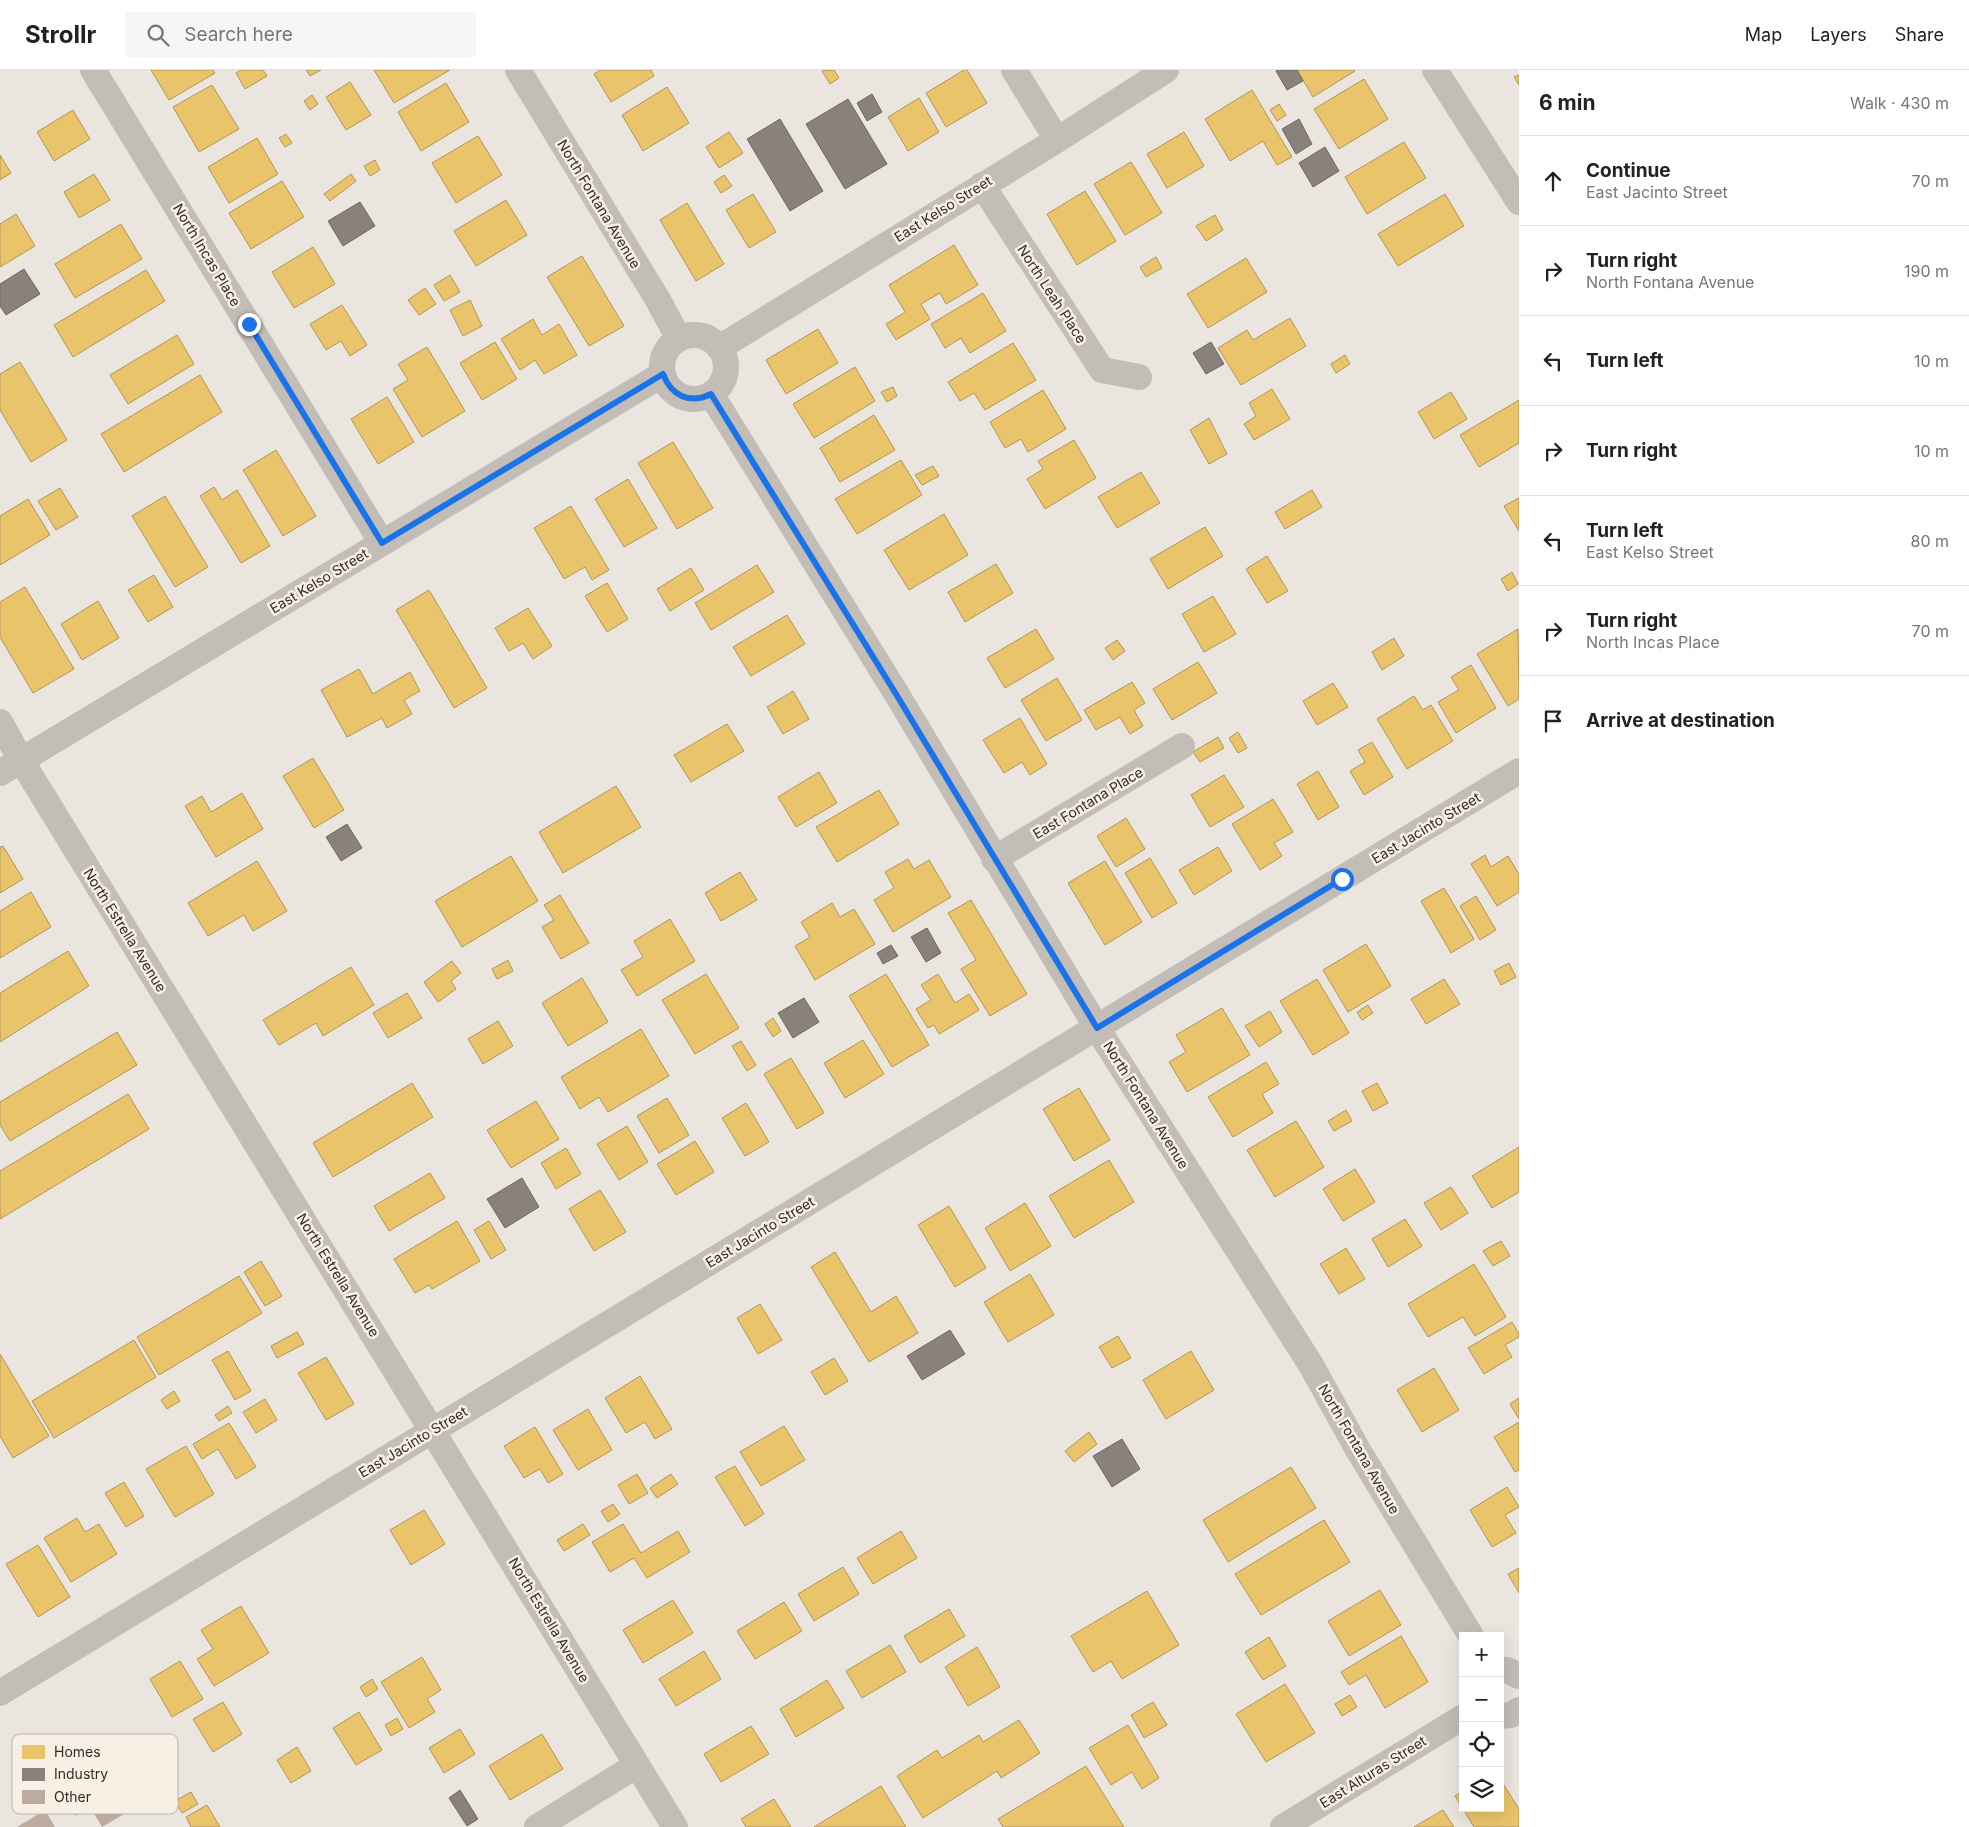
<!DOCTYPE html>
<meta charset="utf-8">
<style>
body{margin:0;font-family:Inter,sans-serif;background:#f6f6f6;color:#222}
.controls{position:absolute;right:15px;bottom:15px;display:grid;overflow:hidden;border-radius:0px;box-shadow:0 5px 20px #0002}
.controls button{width:45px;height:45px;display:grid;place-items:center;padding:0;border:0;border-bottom:1px solid #e0e0e0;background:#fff;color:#222;font:25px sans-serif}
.stop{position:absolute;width:15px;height:15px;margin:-11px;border:4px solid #1a73e8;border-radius:50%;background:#fff}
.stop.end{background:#1a73e8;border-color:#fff;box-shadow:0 1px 5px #0008}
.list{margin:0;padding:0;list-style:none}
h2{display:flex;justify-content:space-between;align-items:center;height:65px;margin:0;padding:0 20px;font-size:21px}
h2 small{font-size:16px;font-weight:400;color:#767676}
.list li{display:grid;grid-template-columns:32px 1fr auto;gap:15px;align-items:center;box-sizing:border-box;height:90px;padding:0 20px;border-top:1px solid #e0e0e0}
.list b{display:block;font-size:19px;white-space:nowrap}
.list p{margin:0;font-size:16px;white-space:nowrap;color:#767676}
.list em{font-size:16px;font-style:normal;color:#767676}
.icon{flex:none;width:28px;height:28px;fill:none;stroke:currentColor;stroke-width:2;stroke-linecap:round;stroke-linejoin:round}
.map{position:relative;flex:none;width:1519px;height:1757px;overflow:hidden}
header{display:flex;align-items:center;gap:30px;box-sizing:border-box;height:70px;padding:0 25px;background:#fff;border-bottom:1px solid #e0e0e0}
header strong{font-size:24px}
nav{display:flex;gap:28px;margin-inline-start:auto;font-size:18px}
.search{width:350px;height:45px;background:#f6f6f6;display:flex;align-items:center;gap:12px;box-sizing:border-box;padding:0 18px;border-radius:0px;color:#767676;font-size:19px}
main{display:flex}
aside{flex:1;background:#fff}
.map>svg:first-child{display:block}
.homes{fill:#e9c46a;stroke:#b29656}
.industry{fill:#8a817c;stroke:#706762}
.building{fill:#bdaba0}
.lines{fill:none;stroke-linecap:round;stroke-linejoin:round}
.minor{stroke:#c3bdb7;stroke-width:26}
.route{stroke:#1a73e8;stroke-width:6}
.labels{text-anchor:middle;stroke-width:5;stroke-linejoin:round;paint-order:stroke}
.street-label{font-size:14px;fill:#332b26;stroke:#f8f0e4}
.key{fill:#f8f0e4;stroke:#bdb5ab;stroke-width:1}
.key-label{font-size:14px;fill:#332b26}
</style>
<header>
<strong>Strollr</strong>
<div class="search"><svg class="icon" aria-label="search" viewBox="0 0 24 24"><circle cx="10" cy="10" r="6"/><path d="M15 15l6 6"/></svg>Search here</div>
<nav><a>Map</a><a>Layers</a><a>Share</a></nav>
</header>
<main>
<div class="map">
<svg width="1519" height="1757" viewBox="0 0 1519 1757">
<rect width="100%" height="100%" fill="#eae5de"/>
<path class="homes" d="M151 0H213L215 3 169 30Z
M241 0H263L267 6 245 19 236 3Z
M306 0H321L310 6Z
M374 0H450L394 33Z
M600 0H651L654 6 611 32 594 4Z
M834 0 839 8 830 14 822 1Z
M964 0H967L987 33 946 57 926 23Z
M1297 0H1354L1355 1 1313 27Z
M1519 5V15L1514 7Z
M1364 9 1388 49 1339 79 1314 39Z
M350 12 371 45 346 60 326 27Z
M446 13 469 52 421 81 398 42Z
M212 15 239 59 199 82 173 37Z
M667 17 689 53 643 81 622 45Z
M1252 20 1292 87 1277 95 1263 71 1230 91 1205 49Z
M312 25 318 34 310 40 304 31Z
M919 28 939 62 908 81 888 47Z
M1279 34 1286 45 1277 51 1270 40Z
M73 40 90 69 54 91 37 62Z
M729 62 743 83 719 98 706 77Z
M1184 62 1204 96 1167 118 1147 84Z
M286 64 292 73 285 77 279 68Z
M478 66 502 105 456 133 432 93Z
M257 68 278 104 229 133 208 97Z
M1404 72 1426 108 1367 144 1345 107Z
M0 85 11 103 0 110Z
M375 90 380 100 370 106 364 96Z
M1131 92 1162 143 1125 165 1094 114Z
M94 104 110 130 79 148 64 122Z
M351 104 356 111 330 131 324 124Z
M724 105 732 116 721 123 714 112Z
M282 111 304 147 251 179 229 143Z
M1085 121 1116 171 1077 195 1047 144Z
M753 124 776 162 749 178 726 140Z
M1445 124 1464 156 1398 196 1378 164Z
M506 130 527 165 476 196 454 161Z
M687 133 724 194 696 211 660 150Z
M16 144 35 176 0 197V154Z
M1215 145 1223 160 1206 171 1196 156Z
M121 154 142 189 75 228 55 194Z
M954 175 978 215 946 234 940 223 921 234 930 249 896 270 886 254 905 242 889 215Z
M313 177 335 214 294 238 272 202Z
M582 186 624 256 589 276 547 207Z
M1156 187 1162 198 1146 207 1140 197Z
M1246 188 1267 222 1208 258 1187 224Z
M146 200 165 231 73 287 54 255Z
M450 205 460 222 444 231 434 215Z
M425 218 436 234 419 245 408 230Z
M983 223 1006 261 970 283 961 268 945 278 931 254Z
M470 230 482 256 463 266 450 240Z
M342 235 367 275 350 286 341 271 326 280 310 254Z
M1290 248 1306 276 1241 315 1218 278 1247 260 1253 270Z
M533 249 542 265 559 254 577 285 544 304 535 290 520 300 501 269Z
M818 259 838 293 786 324 766 290Z
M177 265 194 294 128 334 110 305Z
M495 272 517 309 482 330 460 293Z
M1013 273 1036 310 985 340 974 323 960 331 948 312Z
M427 277 465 341 422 367 393 319 408 310 398 294Z
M1345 285 1350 294 1336 303 1331 294Z
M20 292 67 370 31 392 0 340V304Z
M855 297 875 331 814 368 793 334Z
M200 305 222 342 124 402 101 364Z
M893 317 897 326 887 332 881 322Z
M1272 319 1290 349 1254 370 1244 354 1256 346 1249 333Z
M1043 320 1066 359 1028 382 1021 369 1005 378 990 352Z
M1451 322 1467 349 1434 369 1418 342Z
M387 327 414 372 378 394 351 349Z
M1519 330V373L1479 397 1460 365Z
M874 345 895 380 840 412 820 378Z
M1209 348 1227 384 1209 394 1190 360Z
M1074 370 1096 408 1045 439 1027 409 1043 399 1038 391Z
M673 372 713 438 677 459 638 393Z
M276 380 316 446 283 466 243 400Z
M901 390 922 425 857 464 835 429Z
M933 396 939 406 922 415 915 405Z
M1141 402 1160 433 1117 458 1098 427Z
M628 409 657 458 624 477 595 429Z
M214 417 222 430 237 420 270 476 241 493 200 426Z
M60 418 78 447 56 460 38 431Z
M1312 420 1322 437 1285 459 1275 442Z
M165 426 208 497 175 517 132 446Z
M1519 428V461L1504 436Z
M28 429 50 465 0 495V446Z
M571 436 609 500 592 510 585 497 564 509 534 458Z
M944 444 968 485 909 520 884 480Z
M1205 457 1223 486 1168 519 1150 489Z
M1267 486 1288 521 1267 533 1246 499Z
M996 494 1013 523 965 552 948 522Z
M757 495 774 522 711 560 695 533Z
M691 498 704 520 670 541 657 519Z
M1512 502 1518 514 1508 521 1501 509Z
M154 505 173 537 148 552 128 520Z
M607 513 628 549 607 562 585 526Z
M25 517 74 599 33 623 0 567V532Z
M429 520 487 618 454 638 396 540Z
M1213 526 1236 564 1204 582 1182 544Z
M98 531 119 568 82 590 61 554Z
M528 538 552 576 533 589 523 573 509 581 495 558Z
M787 545 805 574 751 606 733 577Z
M1036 559 1054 589 1005 618 987 588Z
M1518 559 1519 629 1508 636 1477 584Z
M1394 568 1404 586 1382 600 1372 582Z
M1117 570 1125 581 1113 590 1105 578Z
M1198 592 1217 623 1172 650 1153 619Z
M1471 595 1496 638 1456 663 1438 632 1459 620 1451 607Z
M359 599 373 624 410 602 420 621 404 630 412 644 387 658 382 648 347 667 321 620Z
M1057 608 1082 650 1046 671 1021 630Z
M1132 612 1145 633 1134 640 1143 656 1130 664 1120 647 1096 660 1084 640Z
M1333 613 1348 637 1317 655 1303 631Z
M793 621 809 649 783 664 767 637Z
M1414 626 1423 640 1431 635 1453 671 1407 699 1377 649Z
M1020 648 1047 694 1030 705 1022 692 1004 703 983 670Z
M727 654 744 681 691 712 674 685Z
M1238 662 1247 678 1238 683 1229 668Z
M1218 667 1224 678 1200 692 1193 682Z
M1372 672 1393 707 1364 725 1350 701 1365 692 1358 680Z
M313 688 344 740 314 758 283 706Z
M1318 701 1339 737 1318 750 1297 714Z
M819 702 837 733 796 757 778 727Z
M1224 705 1244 737 1210 757 1191 725Z
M616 716 641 757 563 803 539 762Z
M879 720 899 754 837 792 816 757Z
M242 723 263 759 216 787 185 736 202 726 211 742Z
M1273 729 1293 762 1274 773 1282 786 1260 800 1232 754Z
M1126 748 1145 779 1116 797 1097 766Z
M3 776 23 809 0 823V777Z
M1218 777 1232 801 1194 825 1179 800Z
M1485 785 1491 797 1508 786 1519 804V822L1497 836 1471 794Z
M511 786 538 831 462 877 435 831Z
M1150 788 1177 833 1152 848 1125 803Z
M908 789 914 799 929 790 951 827 893 862 874 830 894 818 885 802Z
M257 791 287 841 253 861 244 845 208 866 188 833Z
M1105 791 1142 852 1105 875 1068 813Z
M740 802 757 830 721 851 705 823Z
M1444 818 1474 869 1451 883 1421 831Z
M31 822 51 857 0 888V841Z
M560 825 589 873 561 889 542 857 554 850 544 835Z
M1476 826 1496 860 1480 870 1460 836Z
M971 830 1027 924 990 946 961 899 976 890 948 843Z
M832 833 840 847 854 839 875 874 815 910 795 876 810 867 801 852Z
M670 849 695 891 637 926 621 900 643 887 634 871Z
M1366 874 1391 916 1348 942 1323 900Z
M68 881 89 916 0 972V923Z
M508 890 513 901 497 909 492 899Z
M452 891 461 903 451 911 456 919 438 932 424 912Z
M1509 893 1516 907 1501 915 1494 901Z
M351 897 374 935 323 966 316 953 279 975 263 950Z
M706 904 739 958 695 984 662 930Z
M886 904 929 975 892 997 849 926Z
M938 904 955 933 969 924 979 940 939 964 934 955 928 958 916 939 931 930 921 915Z
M582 908 608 952 568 976 542 933Z
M1317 909 1349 963 1313 985 1280 931Z
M1444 909 1460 934 1426 954 1411 929Z
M407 923 422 948 388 968 373 943Z
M1368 935 1373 943 1362 950 1357 942Z
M1222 938 1250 985 1187 1022 1169 992 1186 982 1176 965Z
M1270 941 1282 962 1259 977 1245 956Z
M773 948 781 961 773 967 765 954Z
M498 951 513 976 483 994 468 969Z
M641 959 669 1006 608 1042 599 1027 580 1039 561 1007Z
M117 962 137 995 10 1071 0 1055V1032Z
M863 970 884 1004 845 1028 824 993Z
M741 971 756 995 747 1001 732 976Z
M791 988 824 1043 797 1059 764 1004Z
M1266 992 1279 1014 1262 1024 1273 1043 1233 1067 1208 1027Z
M412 1013 433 1047 333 1107 313 1073Z
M1377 1013 1388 1033 1373 1041 1362 1021Z
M1079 1018 1110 1070 1074 1091 1043 1039Z
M128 1024 149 1059 0 1149V1101Z
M667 1028 689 1065 659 1083 637 1046Z
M536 1031 559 1069 511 1098 487 1060Z
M746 1033 769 1072 745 1086 722 1048Z
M1346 1040 1352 1051 1334 1061 1328 1051Z
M1296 1051 1324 1097 1275 1127 1247 1080Z
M627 1056 648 1092 619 1110 597 1074Z
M695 1071 714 1102 676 1125 657 1094Z
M1519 1077V1122L1492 1138 1472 1106Z
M566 1078 581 1104 556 1119 541 1093Z
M1109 1090 1134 1132 1074 1168 1049 1126Z
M1355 1099 1375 1132 1343 1151 1323 1119Z
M430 1103 445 1128 389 1161 374 1136Z
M1451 1117 1468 1143 1441 1160 1424 1133Z
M600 1120 626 1162 594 1181 569 1139Z
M1025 1133 1051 1176 1010 1201 985 1158Z
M949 1136 986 1198 955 1217 918 1155Z
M1405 1149 1422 1176 1388 1197 1372 1169Z
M457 1151 480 1191 432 1219 429 1215 415 1223 394 1189Z
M489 1151 506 1180 491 1189 474 1160Z
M1501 1171 1510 1186 1493 1196 1483 1181Z
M1346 1178 1365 1209 1339 1224 1320 1194Z
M835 1182 871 1242 896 1226 918 1263 869 1292 811 1197Z
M261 1191 282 1226 265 1236 244 1202Z
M1474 1194 1506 1247 1475 1266 1463 1247 1428 1267 1408 1234Z
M1030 1204 1054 1245 1008 1272 984 1232Z
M239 1206 262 1243 159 1305 137 1267Z
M760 1234 782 1270 758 1284 737 1248Z
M1512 1252 1519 1264V1267L1505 1275 1512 1287 1484 1304 1468 1278Z
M297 1262 304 1274 277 1288 271 1276Z
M1118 1266 1131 1288 1112 1298 1099 1277Z
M134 1270 156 1307 54 1368 32 1331Z
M228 1281 251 1321 235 1330 212 1290Z
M1191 1281 1214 1320 1166 1349 1143 1310Z
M0 1284 49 1366 13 1388 0 1366Z
M326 1287 354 1334 326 1350 298 1303Z
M834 1288 848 1311 825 1325 811 1302Z
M1434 1298 1459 1340 1422 1362 1397 1320Z
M640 1306 672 1359 655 1369 645 1352 626 1363 605 1328Z
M174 1321 180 1331 167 1339 161 1330Z
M1519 1328V1349L1510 1334Z
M265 1329 277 1350 256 1363 243 1342Z
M228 1336 232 1343 219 1351 215 1345Z
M588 1339 612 1380 578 1400 553 1360Z
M1519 1352V1400L1515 1402 1494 1367Z
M229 1353 256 1397 236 1409 218 1379 202 1389 193 1374Z
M784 1356 805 1390 761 1416 740 1382Z
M535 1357 563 1404 548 1413 540 1399 524 1408 504 1376Z
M1089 1362 1097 1374 1074 1392 1065 1381Z
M186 1376 214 1424 175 1447 146 1399Z
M735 1396 764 1444 745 1456 715 1407Z
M1291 1397 1316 1438 1228 1492 1203 1450Z
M637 1404 648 1423 629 1434 618 1415Z
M671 1404 678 1414 657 1428 650 1418Z
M124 1412 144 1446 126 1457 105 1423Z
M1507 1417 1519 1437 1505 1445 1516 1463 1492 1477 1470 1440Z
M613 1434 620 1444 608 1452 601 1441Z
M424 1440 445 1474 411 1495 390 1460Z
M77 1448 85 1462 99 1454 117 1484 71 1512 44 1468Z
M1324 1450 1350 1492 1261 1545 1235 1504Z
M583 1454 590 1465 564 1481 557 1470Z
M623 1454 641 1483 678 1461 690 1482 647 1508 634 1488 610 1502 592 1472Z
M901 1461 917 1488 873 1514 857 1488Z
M38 1475 70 1527 38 1547 6 1494Z
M843 1497 859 1524 814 1551 798 1524Z
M1519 1498V1523L1508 1504Z
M1380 1520 1401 1555 1349 1586 1328 1551Z
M1147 1521 1179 1575 1122 1609 1111 1591 1093 1602 1071 1566Z
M673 1530 693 1563 643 1593 623 1560Z
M784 1532 802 1561 755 1589 737 1561Z
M241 1536 269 1583 214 1616 197 1589 213 1579 201 1560Z
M949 1539 965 1566 920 1593 904 1566Z
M1401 1566 1428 1612 1385 1638 1366 1605 1349 1615 1341 1602Z
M1269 1567 1286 1596 1263 1610 1245 1582Z
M890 1575 906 1602 862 1628 846 1601Z
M977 1577 1000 1617 968 1636 945 1597Z
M704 1581 721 1609 676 1636 659 1609Z
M422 1587 441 1620 427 1629 435 1642 409 1658 381 1612Z
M180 1591 203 1629 172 1647 150 1609Z
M372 1609 378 1619 366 1627 360 1617Z
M827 1610 844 1638 796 1667 780 1639Z
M1285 1614 1315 1663 1266 1692 1236 1644Z
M1350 1625 1357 1637 1342 1646 1335 1634Z
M223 1632 242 1664 213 1682 193 1649Z
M1153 1632 1167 1655 1144 1668 1131 1645Z
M359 1642 382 1680 356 1695 333 1658Z
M397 1648 403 1659 391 1666 385 1655Z
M1019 1650 1040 1683 1001 1708 997 1701 923 1748 897 1706 937 1680 942 1688 979 1665 983 1672Z
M1128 1655 1159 1708 1142 1719 1132 1702 1111 1715 1089 1678Z
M751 1656 769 1684 721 1712 704 1684Z
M460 1659 475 1684 444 1703 429 1678Z
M542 1664 563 1699 510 1730 489 1696Z
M297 1677 311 1701 291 1713 277 1690Z
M1086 1696 1124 1757H1003L998 1749Z
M1500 1709 1519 1739V1757H1474L1455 1726 1463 1721V1738H1500Z
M881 1716 906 1757H814Z
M191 1722 198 1734 182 1743 175 1731Z
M774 1729 791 1757H746L741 1749Z
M207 1735 220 1757H191L186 1747Z
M1443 1740 1454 1757H1414Z"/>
<path class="industry" d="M1277 0H1297L1303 11 1287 20 1276 1Z
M872 24 882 42 867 51 857 33Z
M848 29 887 94 845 119 806 54Z
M780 49 823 121 790 141 747 69Z
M1299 49 1312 74 1296 84 1282 59Z
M1325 77 1339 101 1313 117 1299 93Z
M360 132 375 156 343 176 328 151Z
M24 199 40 224 6 245 0 236V214Z
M1211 272 1224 294 1206 304 1193 283Z
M347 754 362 778 341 791 326 767Z
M927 858 941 883 926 892 911 867Z
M891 875 898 886 883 894 877 883Z
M804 928 819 952 793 968 778 943Z
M522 1108 539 1137 505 1158 487 1129Z
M950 1260 965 1284 922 1310 907 1286Z
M1122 1369 1140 1399 1112 1417 1093 1386Z
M460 1720 478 1749 467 1756 449 1728Z"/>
<path class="building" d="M113 1667 135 1703 119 1713 134 1738 102 1757 90 1737 76 1746 51 1704Z
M45 1740 55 1757H17Z"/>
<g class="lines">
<path class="minor" d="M93 0 382 473
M518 0 658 230 679 269
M1014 0 1057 70
M1435 0 1519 132
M982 115 1102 300 1139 307
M662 297a32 32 0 1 1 64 0a32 32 0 1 1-64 0Z
M719 278 1057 70 1166 0
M711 324 896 623 1097 958 1311 1295 1358 1380 1471 1566
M0 652 21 690 675 1757
M0 703 663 304
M994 789 1182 676
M1500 1600H1507L1519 1606
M0 1623 1519 701
M1500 1646 1511 1645 1519 1640
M537 1757 637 1695
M1283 1757 1463 1647"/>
</g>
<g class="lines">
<path class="route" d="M249 254 382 473 663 304C671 325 689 335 711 324L896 624 1097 958 1342 809"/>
</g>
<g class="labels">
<g class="street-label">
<text transform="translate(599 134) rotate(59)" y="5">North Fontana Avenue</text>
<text transform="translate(943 139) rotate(-32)" y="5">East Kelso Street</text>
<text transform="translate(207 185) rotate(59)" y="5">North Incas Place</text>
<text transform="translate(1052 224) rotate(57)" y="5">North Leah Place</text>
<text transform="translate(319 511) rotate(-31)" y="5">East Kelso Street</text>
<text transform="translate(1088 733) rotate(-31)" y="5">East Fontana Place</text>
<text transform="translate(1426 758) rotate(-31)" y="5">East Jacinto Street</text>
<text transform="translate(125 860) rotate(58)" y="5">North Estrella Avenue</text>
<text transform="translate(1146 1035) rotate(58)" y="5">North Fontana Avenue</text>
<text transform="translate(760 1162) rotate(-31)" y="5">East Jacinto Street</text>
<text transform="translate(338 1205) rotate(58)" y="5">North Estrella Avenue</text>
<text transform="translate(413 1372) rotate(-31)" y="5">East Jacinto Street</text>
<text transform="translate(1359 1379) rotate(60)" y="5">North Fontana Avenue</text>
<text transform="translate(549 1550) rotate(59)" y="5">North Estrella Avenue</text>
<text transform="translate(1373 1702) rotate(-32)" y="5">East Alturas Street</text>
</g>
</g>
<rect x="12" y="1664" width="166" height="80" rx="8" class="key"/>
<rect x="22" y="1675" width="23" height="14" fill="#e9c46a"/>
<rect x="22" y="1698" width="23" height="13" fill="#8a817c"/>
<rect x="22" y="1720" width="23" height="14" fill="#bdaba0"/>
<g class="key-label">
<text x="54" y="1687">Homes</text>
<text x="54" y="1709">Industry</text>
<text x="54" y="1732">Other</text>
</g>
</svg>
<div class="controls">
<button>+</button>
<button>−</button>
<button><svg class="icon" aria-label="locate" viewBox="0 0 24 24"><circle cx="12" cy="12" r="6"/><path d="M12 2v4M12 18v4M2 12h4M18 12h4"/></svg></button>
<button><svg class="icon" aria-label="layers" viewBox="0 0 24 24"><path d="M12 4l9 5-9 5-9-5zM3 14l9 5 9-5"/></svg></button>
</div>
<div class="stop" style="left:1342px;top:809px"></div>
<div class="stop end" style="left:249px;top:254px"></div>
</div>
<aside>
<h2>6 min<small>Walk · 430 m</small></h2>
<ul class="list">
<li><svg class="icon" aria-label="ahead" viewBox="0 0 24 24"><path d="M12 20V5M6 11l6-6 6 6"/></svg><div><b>Continue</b><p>East Jacinto Street</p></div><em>70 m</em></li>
<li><svg class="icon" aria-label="right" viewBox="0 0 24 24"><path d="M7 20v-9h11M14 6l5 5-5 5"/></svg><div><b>Turn right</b><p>North Fontana Avenue</p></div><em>190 m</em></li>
<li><svg class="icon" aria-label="left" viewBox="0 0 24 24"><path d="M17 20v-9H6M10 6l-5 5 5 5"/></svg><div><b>Turn left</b></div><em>10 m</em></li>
<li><svg class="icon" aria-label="right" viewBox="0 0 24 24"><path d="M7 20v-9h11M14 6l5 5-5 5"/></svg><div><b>Turn right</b></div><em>10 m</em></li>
<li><svg class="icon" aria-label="left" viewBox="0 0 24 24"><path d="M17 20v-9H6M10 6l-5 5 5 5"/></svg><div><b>Turn left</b><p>East Kelso Street</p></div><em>80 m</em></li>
<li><svg class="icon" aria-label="right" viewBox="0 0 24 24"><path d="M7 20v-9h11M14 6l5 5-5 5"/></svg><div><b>Turn right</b><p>North Incas Place</p></div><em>70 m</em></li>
<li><svg class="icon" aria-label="arrive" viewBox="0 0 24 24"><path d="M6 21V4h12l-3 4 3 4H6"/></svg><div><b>Arrive at destination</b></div></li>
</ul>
</aside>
</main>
